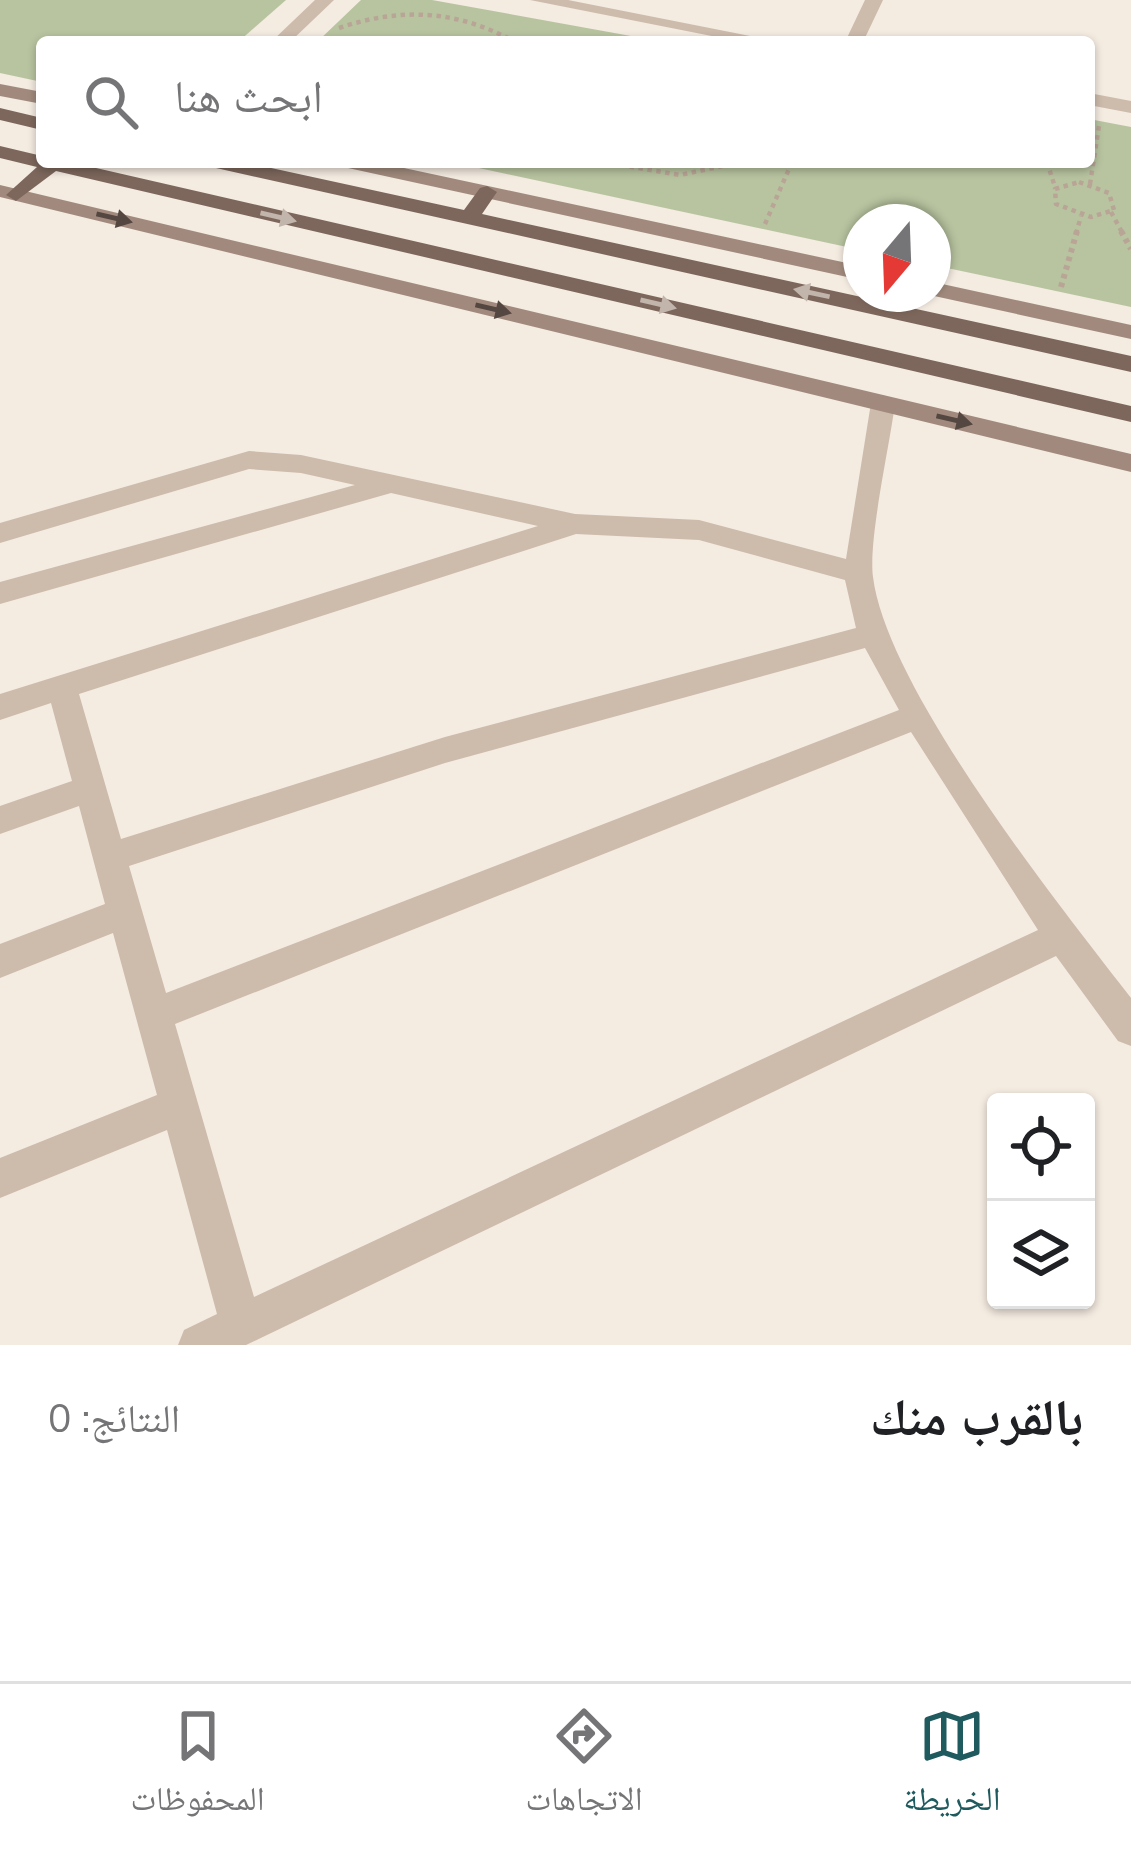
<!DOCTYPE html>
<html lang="ar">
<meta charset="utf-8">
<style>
body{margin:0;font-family:Mulish,"Noto Naskh Arabic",sans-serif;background:#f6f6f6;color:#202124;direction:rtl}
.controls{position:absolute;right:36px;bottom:36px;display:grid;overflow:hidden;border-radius:12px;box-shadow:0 3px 9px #0004}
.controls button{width:108px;height:108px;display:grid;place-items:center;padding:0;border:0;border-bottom:3px solid #e0e0e0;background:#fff;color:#202124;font:60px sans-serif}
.compass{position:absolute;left:843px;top:204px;width:108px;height:108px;border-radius:50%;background:#fff;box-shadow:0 3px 9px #0004;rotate:199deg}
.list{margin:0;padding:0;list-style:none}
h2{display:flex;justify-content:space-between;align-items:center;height:156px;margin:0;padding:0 48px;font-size:51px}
h2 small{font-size:39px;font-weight:400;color:#757577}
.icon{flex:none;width:66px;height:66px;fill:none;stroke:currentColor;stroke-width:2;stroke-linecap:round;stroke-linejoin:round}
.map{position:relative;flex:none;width:1131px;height:1345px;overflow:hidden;direction:ltr}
.search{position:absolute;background:#fff;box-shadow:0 3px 9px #0004;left:36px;right:36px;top:36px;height:132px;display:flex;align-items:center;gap:30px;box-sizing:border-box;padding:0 42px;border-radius:12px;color:#757577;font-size:45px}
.sheet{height:336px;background:#fff}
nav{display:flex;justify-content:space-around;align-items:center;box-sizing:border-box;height:168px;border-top:3px solid #e0e0e0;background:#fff;font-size:33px;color:#757577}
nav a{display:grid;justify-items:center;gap:6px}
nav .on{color:#1f5a5e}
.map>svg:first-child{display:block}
.green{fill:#b8c4a0}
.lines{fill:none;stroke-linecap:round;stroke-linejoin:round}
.path-far1{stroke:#b9a596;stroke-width:4.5;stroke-dasharray:4.5 4.5;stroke-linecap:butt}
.path{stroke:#b9a596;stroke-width:6;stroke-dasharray:4.5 4.5;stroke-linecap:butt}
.street{fill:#cdbbac;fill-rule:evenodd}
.secondary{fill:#a18a7d;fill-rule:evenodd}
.primary{fill:#7d675c;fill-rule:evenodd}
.oneway{fill:#c2b5ac}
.oneway2{fill:#544640}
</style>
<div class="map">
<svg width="1131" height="1345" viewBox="0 0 1131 1345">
<rect width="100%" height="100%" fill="#f4ebe1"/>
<path class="green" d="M0 0H286L238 42H42V82L0 73Z
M361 0H432L664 42H317Z
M1089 119 1131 127V307L933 265V222H861V250L451 162H1089Z"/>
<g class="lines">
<path class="path-far1" d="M339 28C401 7 458 10 515 42
M603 162 680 175 742 162
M1047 162 1055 187
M1079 182 1109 193 1114 210 1091 217 1056 204 1055 189Z
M1090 184 1099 126
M1111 212 1123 234
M765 224 792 162
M1076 234 1081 216"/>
<path class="path" d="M1121 231 1131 249
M1061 287 1077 231"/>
<path class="street" d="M315 0H334L290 42H271Z
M530 0H568L781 42H742Z
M865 0H883L863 42H845Z
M1089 93 1131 101V113L1089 105Z
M883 395 895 403C890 445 868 539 873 577 887 689 1058 904 1131 998V1046L1118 1041 1056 956 246 1345H178L184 1330 217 1314 167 1130 0 1198V1158L157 1095 113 933 0 978V944L105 904 79 806 0 834V806L72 781 51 703 0 720V694L538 526 391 493 0 604V582L355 485 301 473 249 469 0 543V523L249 451 301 455 575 514 699 520 846 559 871 403ZM576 534 699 540 845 580 856 628 445 737 121 839 79 694ZM865 648 899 710 166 993 129 866 445 763ZM911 732 1038 930 254 1297 175 1024Z"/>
<path class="secondary" d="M0 84 42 92V104L0 96Z
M338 162H376L861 266V280L348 168Z
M0 185 1131 454V472L0 197Z
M933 282 1131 325V339L925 294H933Z"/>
<path class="primary" d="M0 108 42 118V130L0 120Z
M0 146 42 156V162H70L1131 406V422L56 171 16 201 6 195 37 167 0 158Z
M206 162H244L464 210 480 188 487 186 497 192 482 214 1131 356V372L216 168Z"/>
</g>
<defs><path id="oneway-solid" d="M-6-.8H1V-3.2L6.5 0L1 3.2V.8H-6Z" transform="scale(3)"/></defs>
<g class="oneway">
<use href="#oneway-solid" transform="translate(278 217) rotate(13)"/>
<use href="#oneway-solid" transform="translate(812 293) rotate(-168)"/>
<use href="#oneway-solid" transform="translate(658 304) rotate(13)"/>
</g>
<g class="oneway2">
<use href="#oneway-solid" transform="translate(114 218) rotate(13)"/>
<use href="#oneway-solid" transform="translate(493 309) rotate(13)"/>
<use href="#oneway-solid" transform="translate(954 420) rotate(13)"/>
</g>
</svg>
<div class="controls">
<button><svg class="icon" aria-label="locate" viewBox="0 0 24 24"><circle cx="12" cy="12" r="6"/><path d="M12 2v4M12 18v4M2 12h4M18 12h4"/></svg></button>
<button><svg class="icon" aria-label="layers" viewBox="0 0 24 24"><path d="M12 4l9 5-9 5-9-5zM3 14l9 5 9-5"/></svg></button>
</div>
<svg class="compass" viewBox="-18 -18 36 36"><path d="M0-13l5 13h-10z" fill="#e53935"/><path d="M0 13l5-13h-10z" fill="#757577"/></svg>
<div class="search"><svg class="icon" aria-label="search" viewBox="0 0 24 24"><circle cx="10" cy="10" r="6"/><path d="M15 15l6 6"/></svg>ابحث هنا</div>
</div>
<section class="sheet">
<h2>بالقرب منك<small>النتائج: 0</small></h2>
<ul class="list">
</ul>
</section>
<nav>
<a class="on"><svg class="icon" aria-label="map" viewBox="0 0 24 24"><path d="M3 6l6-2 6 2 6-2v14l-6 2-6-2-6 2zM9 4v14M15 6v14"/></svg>الخريطة</a>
<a><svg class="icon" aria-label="directions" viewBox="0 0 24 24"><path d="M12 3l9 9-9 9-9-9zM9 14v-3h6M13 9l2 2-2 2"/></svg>الاتجاهات</a>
<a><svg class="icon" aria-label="saved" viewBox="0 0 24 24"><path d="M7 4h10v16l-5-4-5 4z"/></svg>المحفوظات</a>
</nav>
